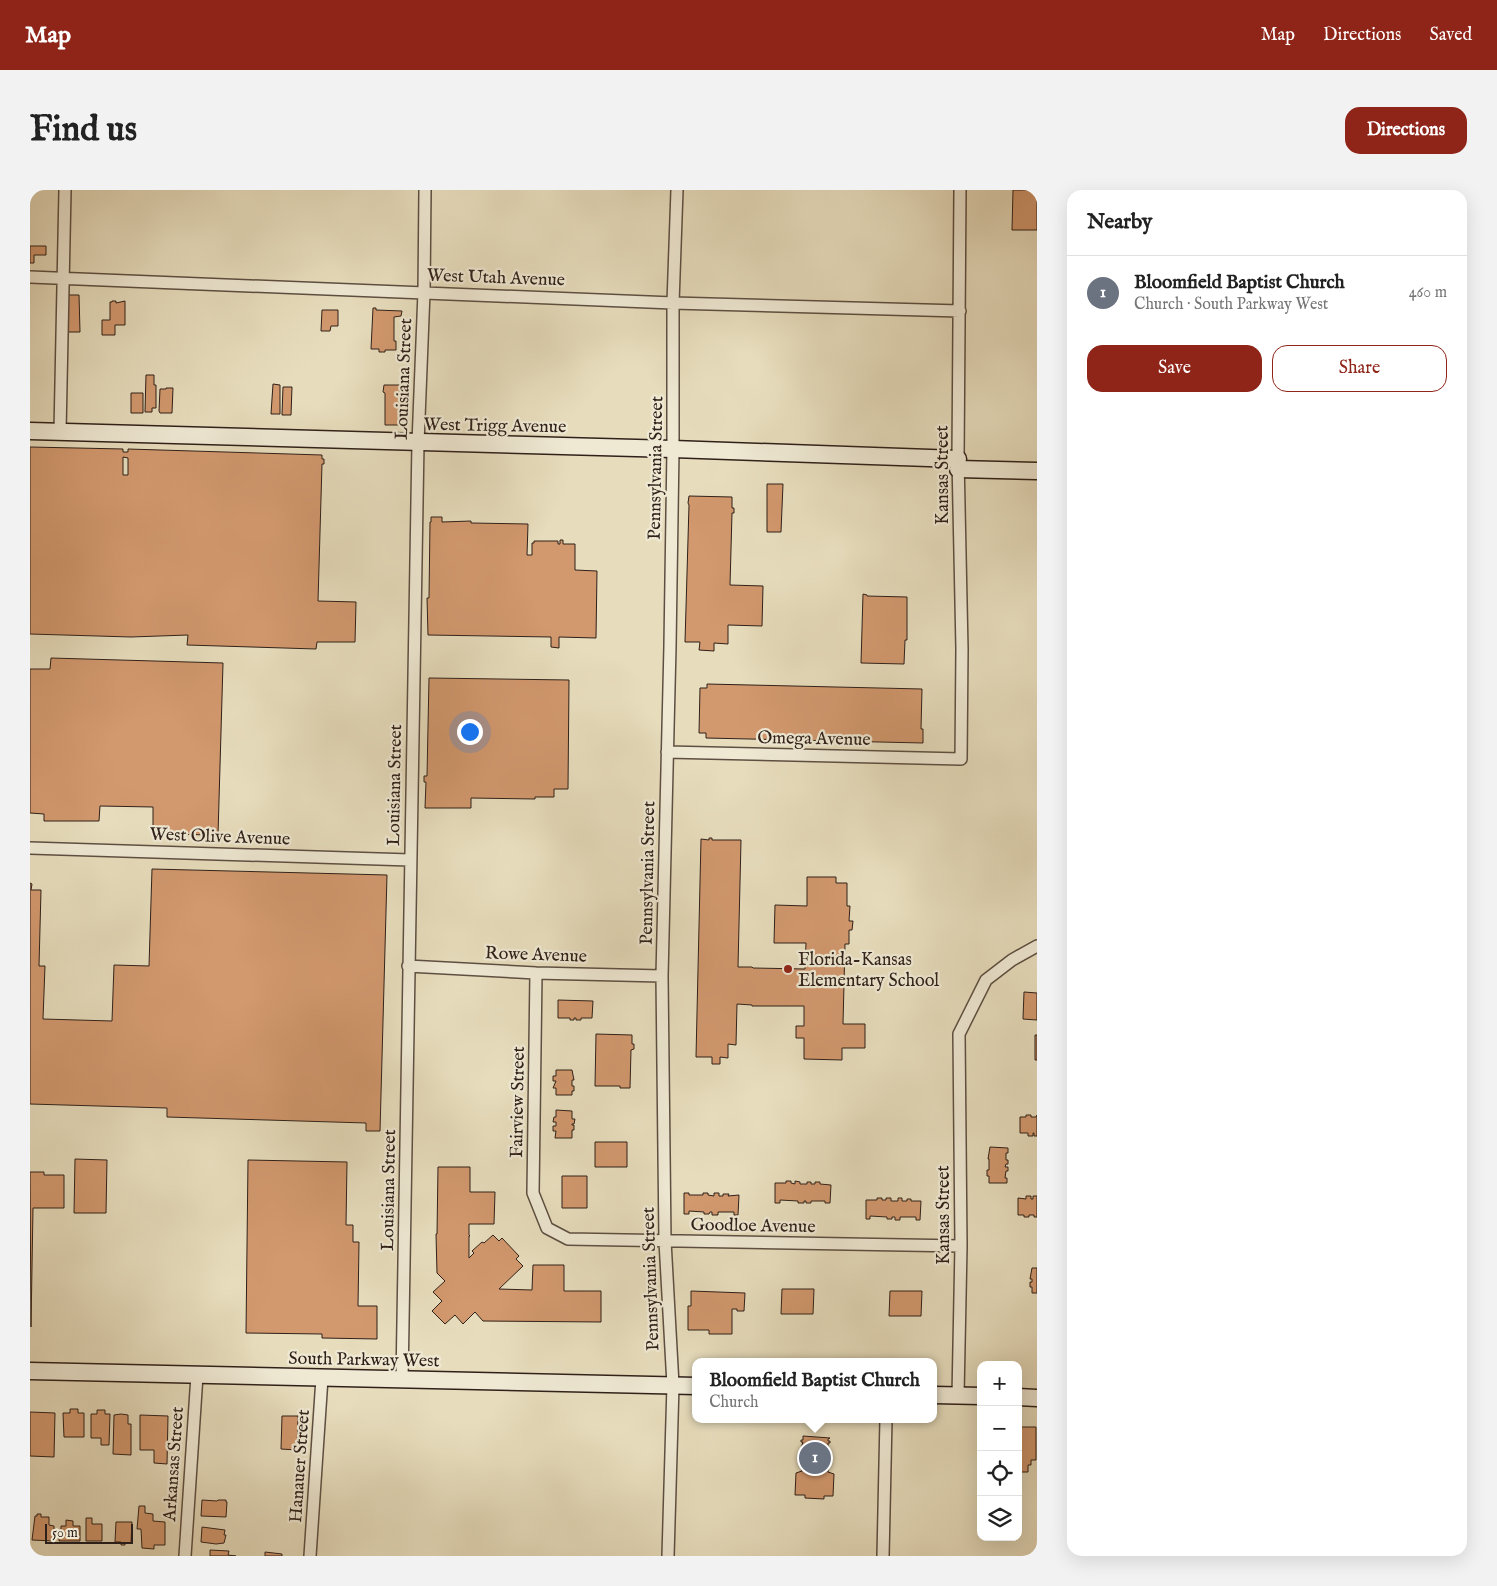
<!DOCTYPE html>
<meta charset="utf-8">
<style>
body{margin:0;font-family:"IM FELL English",serif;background:#f2f2f2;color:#222}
.controls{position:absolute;right:15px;bottom:15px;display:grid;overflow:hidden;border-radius:10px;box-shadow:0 5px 20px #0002}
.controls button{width:45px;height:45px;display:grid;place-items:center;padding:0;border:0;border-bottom:1px solid #e0e0e0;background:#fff;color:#222;font:25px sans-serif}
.scale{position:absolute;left:15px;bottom:12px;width:88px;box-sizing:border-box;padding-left:5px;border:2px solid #2f2019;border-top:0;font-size:14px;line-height:18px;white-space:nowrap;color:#2f2019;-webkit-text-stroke:4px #efe9d4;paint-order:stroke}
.you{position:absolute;left:439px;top:541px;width:18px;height:18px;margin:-12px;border:4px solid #fff;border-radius:50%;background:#1a73e8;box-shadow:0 0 0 8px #1a73e833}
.badge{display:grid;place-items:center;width:32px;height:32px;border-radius:50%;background:#8f2418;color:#fff;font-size:16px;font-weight:700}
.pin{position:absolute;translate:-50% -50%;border:2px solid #fff;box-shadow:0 1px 5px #0006}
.popup{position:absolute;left:662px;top:1168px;width:245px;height:65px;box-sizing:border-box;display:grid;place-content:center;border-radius:10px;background:#fff;filter:drop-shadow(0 1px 4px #0005);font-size:16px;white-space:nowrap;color:#767676}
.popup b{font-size:19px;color:#222}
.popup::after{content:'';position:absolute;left:50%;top:100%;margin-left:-10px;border:10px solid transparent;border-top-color:#fff}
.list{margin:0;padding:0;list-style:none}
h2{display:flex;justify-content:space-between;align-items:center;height:65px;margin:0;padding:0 20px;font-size:21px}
h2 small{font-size:16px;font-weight:400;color:#767676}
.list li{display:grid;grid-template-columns:32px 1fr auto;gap:15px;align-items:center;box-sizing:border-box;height:75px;padding:0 20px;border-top:1px solid #e0e0e0}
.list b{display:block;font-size:19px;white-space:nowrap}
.list p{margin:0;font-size:16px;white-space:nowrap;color:#767676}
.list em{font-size:16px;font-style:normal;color:#767676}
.actions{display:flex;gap:10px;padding:15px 20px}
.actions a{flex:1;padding:11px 0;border:1px solid #8f2418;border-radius:15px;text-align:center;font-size:18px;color:#8f2418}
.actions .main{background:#8f2418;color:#fff}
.icon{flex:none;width:28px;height:28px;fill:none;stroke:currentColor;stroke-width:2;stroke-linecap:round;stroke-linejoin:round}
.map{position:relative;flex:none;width:1007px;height:1366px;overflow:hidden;border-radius:15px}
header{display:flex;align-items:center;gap:30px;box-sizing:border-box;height:70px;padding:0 25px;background:#8f2418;color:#fff}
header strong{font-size:24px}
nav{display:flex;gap:28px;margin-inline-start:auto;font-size:18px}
.intro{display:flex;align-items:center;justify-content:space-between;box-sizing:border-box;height:120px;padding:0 30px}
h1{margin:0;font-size:35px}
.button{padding:12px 22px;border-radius:15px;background:#8f2418;color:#fff;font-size:18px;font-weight:700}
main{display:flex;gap:30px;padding:0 30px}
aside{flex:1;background:#fff;border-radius:15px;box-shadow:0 5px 20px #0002}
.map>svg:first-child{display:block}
.building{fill:#d2986e;stroke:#2f2019;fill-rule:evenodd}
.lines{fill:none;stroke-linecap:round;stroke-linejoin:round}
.street-casing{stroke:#5d4f42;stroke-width:14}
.secondary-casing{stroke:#2f2019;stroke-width:19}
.street{stroke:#efe9d4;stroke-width:11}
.secondary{stroke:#efe9d4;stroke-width:16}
.poi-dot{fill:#8f2418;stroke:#efe9d4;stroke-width:2}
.labels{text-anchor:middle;stroke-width:4.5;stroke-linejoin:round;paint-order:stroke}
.street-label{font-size:18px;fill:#2f2019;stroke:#efe9d4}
.poi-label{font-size:18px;fill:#2f2019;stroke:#efe9d4;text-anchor:start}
</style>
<header>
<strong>Map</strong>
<nav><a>Map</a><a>Directions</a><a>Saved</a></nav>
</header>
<div class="intro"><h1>Find us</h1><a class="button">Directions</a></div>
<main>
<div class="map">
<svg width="1007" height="1366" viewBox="0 0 1007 1366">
<rect width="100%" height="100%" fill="#e7ddbd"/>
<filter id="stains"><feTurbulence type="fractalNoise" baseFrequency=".004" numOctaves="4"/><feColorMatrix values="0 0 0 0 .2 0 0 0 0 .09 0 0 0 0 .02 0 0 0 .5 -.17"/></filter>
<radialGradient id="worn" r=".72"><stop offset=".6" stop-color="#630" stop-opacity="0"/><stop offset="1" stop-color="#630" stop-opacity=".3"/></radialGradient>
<path class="building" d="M983 0H1007V40H982Z
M0 56H16V65H4V73H0Z
M36 105H49L50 142H36Z
M82 111H86V113L95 111V135H85V145H72V130H80V112H82Z
M343 118H346V120L372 121 371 126 364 127V151H366V160H355V162H349V159H341Z
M292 120H308V136H301L300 141H291Z
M116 185H124V195H126V218H122V222H115Z
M243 194 250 195V224H241Z
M354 195H370L369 235H355V203L353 202Z
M253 197H262L261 225H252Z
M136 198H143L142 223H130L129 221 130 199H136Z
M101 203H113V223H101Z
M0 257 93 259V262H98V259L292 265V269H294V274H292L288 411 326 412 325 452H287L286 459 157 455 158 445 101 447 0 444ZM93 267 98 268V285H93Z
M737 294H753L751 342H737Z
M659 306 702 307V318H704V323H702L700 395 733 396 732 436 698 435V454L684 453V461L669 460 670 452H655L659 315 658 313Z
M401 327H412V332L441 331V333L498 334 497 365H502V353H504V351H528V354H530V350H533V354H545V380L567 381 566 448 529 447V458L521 457V447L398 445 397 408H399L400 332H401Z
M833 404 837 405V406L877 407V450H875L874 474 831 473Z
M21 468 193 473 188 645 123 644V617L70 616 69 631H14V624L0 623V479H20Z
M399 488 539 490 538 599H524V607H505V609L441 608V618H395L396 592H394V586H397Z
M677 494 892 499 891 539H893V553L676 548V543H669L670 498H677Z
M679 648H682V650H711L708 777H722L723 778 775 779 776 753H744L745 715 777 716V687H806V693H817V716H820L819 731H823L822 740H819V754H815L813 834H835V858H812V870L774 869V848H766V836H774V816H722V815L707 814 706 855 698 854V868L690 867V874H682V867H666L671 649 679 650Z
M122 679 357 685 350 941H336V933L137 927V918L0 914V693L2 694 1 700H11L9 776H15L13 829 82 831 84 775 119 776Z
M994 802 1007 803V830L993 829Z
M528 810 563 811 562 828H551V830H546V828H544V830H540V828H528Z
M566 844 602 845V854H604V859L601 860 600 898H590V896H565Z
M1005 845H1007V870H1005Z
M526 880H542L544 890H542V896H544V901H542V905H526V898H523L526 891H523V886H526Z
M526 920 542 921V929H545L544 934H542V935H544V940H542V948H525L526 941H523V936H526V932H523L524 927H526Z
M996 925H1001V927H1006L1007 925V946H1004V943H1003V946H998V943H990V927H996Z
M565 952H597V977H565Z
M960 957 978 958V963H976V970H978V974H976L975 977H978V981H976L975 988H977V993H959V986H957V980H959V969H958Z
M45 969 77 970 76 1023H44Z
M218 970 317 972 316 1035H323V1052H329L328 1116H347V1149L292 1148V1144L216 1143Z
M408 977H440V1002H465L464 1034H439V1045L440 1046H439V1068L444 1063 442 1061 452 1052 454 1053 463 1045 469 1051 472 1048 489 1066 486 1069 493 1076 469 1099 502 1100 503 1075H534V1101H571V1132L453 1131 445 1122 433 1134 425 1125 415 1134 402 1121 412 1111 403 1102 415 1091 407 1083 406 1044H407Z
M0 982H14V985H34V1018H3L1 1137Z
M532 986H557V1018H532Z
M756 991H761V993L765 994V991L770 992V994H777V992H781V994H785V992H790V994L801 995 800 1013H795V1011H781V1013H776V1011H774V1013H768V1011L750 1010V1013H745V993H756Z
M654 1003H659V1005H673V1003H678V1005L684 1006V1003H689V1006H693V1004H699L698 1006 709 1005 708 1025H704V1022H688V1025H682V1022H680L679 1024H674V1022L659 1021V1024H654Z
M996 1006H1001V1009H1003V1006H1007V1027H1004V1025H999V1027H994V1025H988V1008L996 1009Z
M847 1008H852V1010H856V1008H861V1011H868V1008H872V1011H877V1009H881V1011H891L890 1030H886V1027H870V1030H865V1027H862V1029H857V1027L840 1026V1029H836V1010H847Z
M1002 1078H1007V1103H1002V1097H1000V1092H1002V1089H1000Z
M752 1099H784L783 1124H751Z
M661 1101 715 1103 714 1121H707V1119H702V1144H679V1140H658V1116H661Z
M860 1101H892L891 1126H859Z
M40 1219H48V1223H54V1247H34L33 1223H40Z
M67 1220H75V1224H80L79 1255H71V1248H61V1224H67Z
M0 1222 25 1223 24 1267 0 1266Z
M91 1224 98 1225V1234H101V1265L83 1264 84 1225Z
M110 1225 138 1226 137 1274 124 1273V1260H110Z
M252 1226H268L267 1260 251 1259Z
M989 1237H1006V1270H1001V1275H998V1282H990Z
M773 1246 800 1248 798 1249V1251H800V1253H798V1282L804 1284 803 1306H794V1309L775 1308V1305H765L766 1283 772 1281V1255L773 1252H771V1250H773Z
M172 1310 187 1311 188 1310H196V1312H197L196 1327 171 1326Z
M109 1316H115V1323L123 1324V1331L135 1332V1355H124V1359L112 1358 111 1339H107Z
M7 1324H11V1327H19V1335L24 1336V1351L2 1350 5 1326H7Z
M56 1328H62V1334H72V1351H56Z
M36 1330 43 1331V1336H50V1351H29V1340H31V1336H36Z
M86 1332H102L101 1353H95V1355H91V1352H85Z
M172 1337 195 1340 194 1345H196L194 1353 186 1354 171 1352Z
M180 1360 199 1361 198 1365 206 1366H180Z
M235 1362 252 1364V1366H235Z"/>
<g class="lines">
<defs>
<path id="street" d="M0 87 643 113 930 121
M30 242 35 0
M637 562 931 569 932 459 928 269 930 0
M0 658 380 670
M378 776 506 783 632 786
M506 783 503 1003 517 1038 538 1049 931 1056
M372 1190 388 253 394 102 395 0
M928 1206 931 1056 929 844 956 790 982 770 1007 756
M155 1366 167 1185
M280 1366 292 1188
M638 1366 643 1195 635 1051 632 786 640 456 643 259V113L647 0
M853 1366 856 1229"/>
<path id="secondary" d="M0 241 643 259 928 269
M928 279 1007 281
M0 1181 666 1196
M904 1205 951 1206
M988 1207 1007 1208"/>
</defs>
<use href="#street" class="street-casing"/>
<use href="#secondary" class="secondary-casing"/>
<use href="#street" class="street"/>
<use href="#secondary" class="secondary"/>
</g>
<circle class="poi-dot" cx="758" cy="779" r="5"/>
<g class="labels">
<g class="street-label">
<text transform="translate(466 87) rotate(2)" y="6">West Utah Avenue</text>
<text transform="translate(373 189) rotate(-88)" y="6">Louisiana Street</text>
<text transform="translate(465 235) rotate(1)" y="6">West Trigg Avenue</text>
<text transform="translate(625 278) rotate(-89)" y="6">Pennsylvania Street</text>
<text transform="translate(912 285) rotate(-90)" y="6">Kansas Street</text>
<text transform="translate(784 548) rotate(1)" y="6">Omega Avenue</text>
<text transform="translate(364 595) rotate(-89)" y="6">Louisiana Street</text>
<text transform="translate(190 646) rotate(2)" y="6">West Olive Avenue</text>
<text transform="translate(617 683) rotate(-89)" y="6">Pennsylvania Street</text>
<text transform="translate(506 764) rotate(2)" y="6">Rowe Avenue</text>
<text transform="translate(487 912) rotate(-89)" y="6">Fairview Street</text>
<text transform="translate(358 1000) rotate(-89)" y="6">Louisiana Street</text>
<text transform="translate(913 1025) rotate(-90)" y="6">Kansas Street</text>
<text transform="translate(723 1035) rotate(1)" y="6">Goodloe Avenue</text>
<text transform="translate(620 1089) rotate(-92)" y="6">Pennsylvania Street</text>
<text transform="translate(334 1169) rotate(1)" y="6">South Parkway West</text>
<text transform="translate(143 1274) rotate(-86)" y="6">Arkansas Street</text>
<text transform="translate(269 1276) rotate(-86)" y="6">Hanauer Street</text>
</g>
<g class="poi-label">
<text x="768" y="775">Florida-Kansas<tspan x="768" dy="21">Elementary School</tspan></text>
</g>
</g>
<rect width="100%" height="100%" filter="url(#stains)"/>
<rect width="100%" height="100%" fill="url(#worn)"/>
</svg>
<div class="controls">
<button>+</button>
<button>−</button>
<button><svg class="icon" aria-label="locate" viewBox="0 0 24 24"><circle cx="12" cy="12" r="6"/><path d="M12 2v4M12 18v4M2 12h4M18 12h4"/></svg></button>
<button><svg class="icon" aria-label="layers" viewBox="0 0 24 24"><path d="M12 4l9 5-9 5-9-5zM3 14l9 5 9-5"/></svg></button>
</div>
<div class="scale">50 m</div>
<div class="you"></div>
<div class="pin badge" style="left:785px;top:1268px;background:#6b7280">1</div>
<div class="popup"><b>Bloomfield Baptist Church</b>Church</div>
</div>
<aside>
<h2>Nearby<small></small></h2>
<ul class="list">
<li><span class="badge" style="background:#6b7280">1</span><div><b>Bloomfield Baptist Church</b><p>Church · South Parkway West</p></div><em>460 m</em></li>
</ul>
<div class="actions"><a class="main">Save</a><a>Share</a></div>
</aside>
</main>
